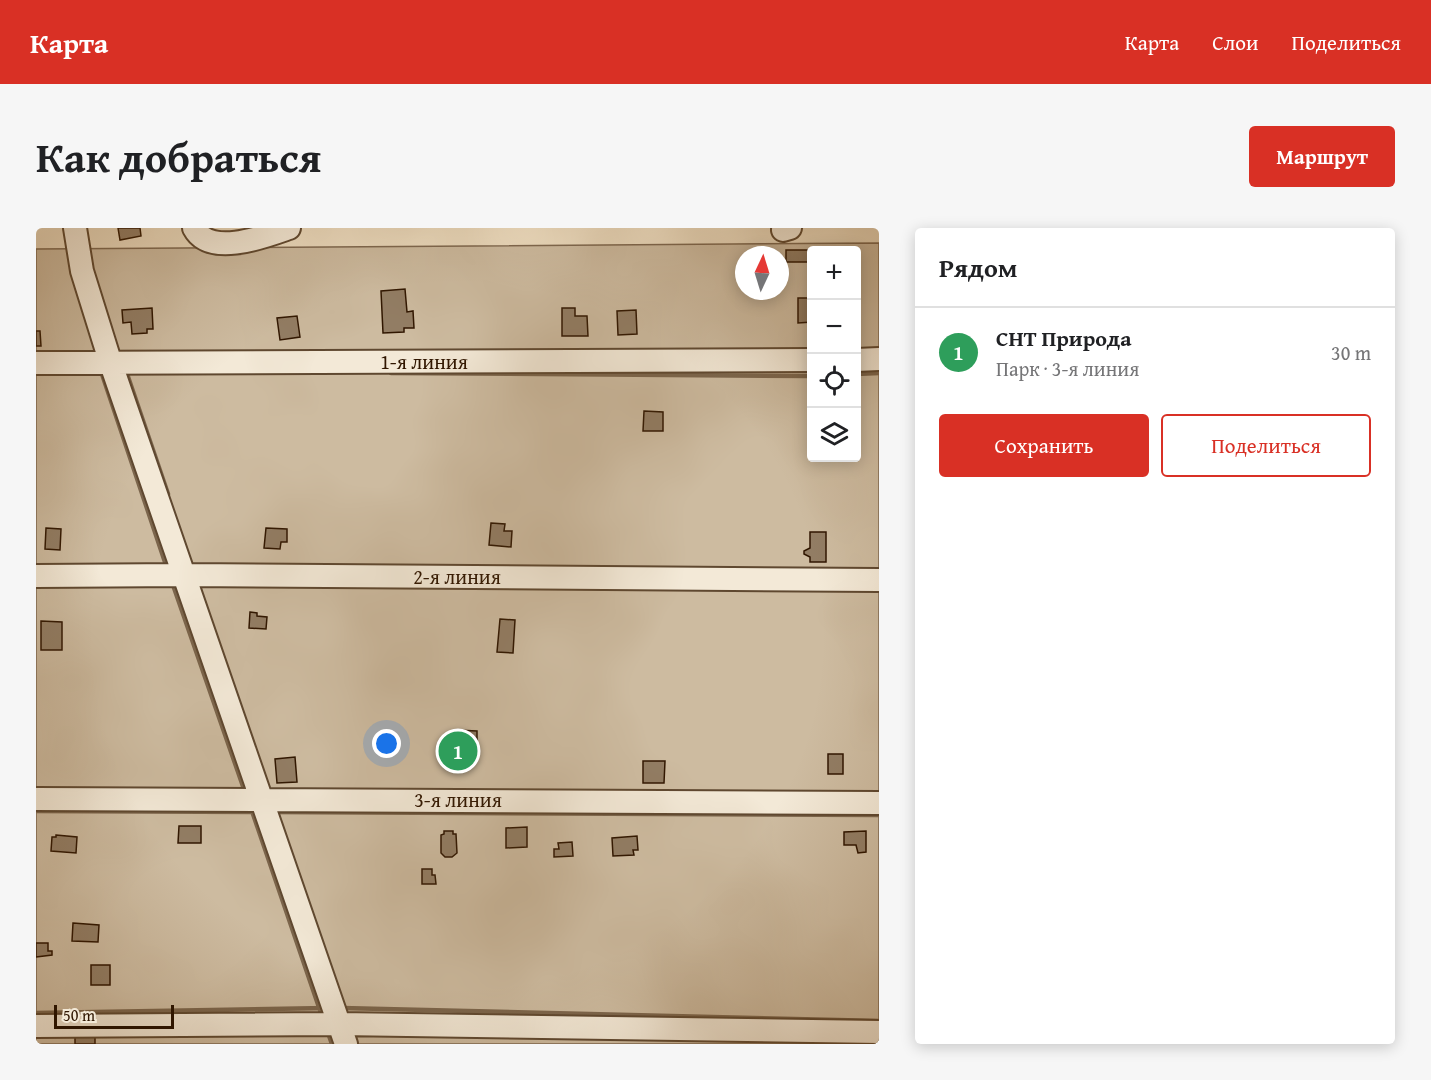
<!DOCTYPE html>
<html lang="ru">
<meta charset="utf-8">
<style>
body{margin:0;font-family:"Gentium Book Plus",serif;background:#f6f6f6;color:#202124}
.controls{position:absolute;right:18px;top:18px;display:grid;overflow:hidden;border-radius:6px;box-shadow:0 3px 15px #0003}
.controls button{width:54px;height:54px;display:grid;place-items:center;padding:0;border:0;border-bottom:2px solid #e0e0e0;background:#fff;color:#202124;font:30px sans-serif}
.compass{position:absolute;left:699px;top:18px;width:54px;height:54px;border-radius:50%;background:#fff;box-shadow:0 3px 15px #0003;rotate:4deg}
.scale{position:absolute;left:18px;bottom:15px;width:120px;box-sizing:border-box;padding-left:6px;border:3px solid #301600;border-top:0;font-size:16px;line-height:21px;white-space:nowrap;color:#301600;-webkit-text-stroke:4px #f3e9d7;paint-order:stroke}
.you{position:absolute;left:351px;top:516px;width:21px;height:21px;margin:-15px;border:4px solid #fff;border-radius:50%;background:#1a73e8;box-shadow:0 0 0 9px #1a73e833}
.badge{display:grid;place-items:center;width:39px;height:39px;border-radius:50%;background:#d93025;color:#fff;font-size:20px;font-weight:700}
.pin{position:absolute;translate:-50% -50%;border:3px solid #fff;box-shadow:0 2px 6px #0006}
.list{margin:0;padding:0;list-style:none}
h2{display:flex;justify-content:space-between;align-items:center;height:78px;margin:0;padding:0 24px;font-size:26px}
h2 small{font-size:20px;font-weight:400;color:#757577}
.list li{display:grid;grid-template-columns:39px 1fr auto;gap:18px;align-items:center;box-sizing:border-box;height:90px;padding:0 24px;border-top:2px solid #e0e0e0}
.list b{display:block;font-size:22px;white-space:nowrap}
.list p{margin:0;font-size:20px;white-space:nowrap;color:#757577}
.list em{font-size:20px;font-style:normal;color:#757577}
.actions{display:flex;gap:12px;padding:18px 24px}
.actions a{flex:1;padding:14px 0;border:2px solid #d93025;border-radius:6px;text-align:center;font-size:21px;color:#d93025}
.actions .main{background:#d93025;color:#fff}
.icon{flex:none;width:33px;height:33px;fill:none;stroke:currentColor;stroke-width:2;stroke-linecap:round;stroke-linejoin:round}
.map{position:relative;flex:none;width:843px;height:816px;overflow:hidden;border-radius:6px}
header{display:flex;align-items:center;gap:36px;box-sizing:border-box;height:84px;padding:0 30px;background:#d93025;color:#fff}
header strong{font-size:28px}
nav{display:flex;gap:33px;margin-inline-start:auto;font-size:21px}
.intro{display:flex;align-items:center;justify-content:space-between;box-sizing:border-box;height:144px;padding:0 36px}
h1{margin:0;font-size:42px}
.button{padding:15px 27px;border-radius:6px;background:#d93025;color:#fff;font-size:21px;font-weight:700}
main{display:flex;gap:36px;padding:0 36px}
aside{flex:1;background:#fff;border-radius:6px;box-shadow:0 3px 15px #0003}
.map>svg:first-child{display:block}
.green{fill:#cdbba0;stroke:#7e6850;stroke-width:1.5;fill-rule:evenodd}
.lines{fill:none;stroke-linecap:round;stroke-linejoin:round}
.stream{stroke:#7b654c;stroke-width:4.5}
.building{fill:#927d64;stroke:#301600;stroke-width:1.5}
.minor-casing{stroke:#5f4830;stroke-width:26}
.minor{stroke:#f3e9d7;stroke-width:22}
.labels{text-anchor:middle;stroke-width:5;stroke-linejoin:round;paint-order:stroke}
.street-label{font-size:20px;fill:#301600;stroke:#f3e9d7}
</style>
<header>
<strong>Карта</strong>
<nav><a>Карта</a><a>Слои</a><a>Поделиться</a></nav>
</header>
<div class="intro"><h1>Как добраться</h1><a class="button">Маршрут</a></div>
<main>
<div class="map">
<svg width="843" height="816" viewBox="0 0 843 816">
<rect width="100%" height="100%" fill="#edddc1"/>
<filter id="stains"><feTurbulence type="fractalNoise" baseFrequency=".00333" numOctaves="4"/><feColorMatrix values="0 0 0 0 .2 0 0 0 0 .09 0 0 0 0 .02 0 0 0 .5 -.17"/></filter>
<radialGradient id="worn" r=".72"><stop offset=".6" stop-color="#630" stop-opacity="0"/><stop offset="1" stop-color="#630" stop-opacity=".3"/></radialGradient>
<path class="green" d="M843 15V816H0V21ZM776 22H820V230H776ZM708 27H744V63H708Z"/>
<g class="lines">
<path class="stream" d="M64 140 131 340
M89 140 132 266
M355 145 776 148
M820 146 843 145
M136 354 209 564
M0 583 222 584
M216 583 287 791
M237 584 843 587
M306 780 843 793
M0 785 291 780
M291 802 296 816"/>
</g>
<path class="building" d="M82 0H104L105 8 84 12Z
M750 22H785H776V34H750Z
M369 61 371 84 377 83 378 100H368V104L347 105 345 63Z
M762 70H776V94L762 95Z
M116 80 117 101H111V105L96 106 95 94 87 95 86 82Z
M526 80H539V88H551L552 108H526Z
M600 82 601 106 582 107 581 83Z
M261 88 264 109 244 112 241 90Z
M0 103H4L5 118H0Z
M608 183 627 184V203H607Z
M455 295 469 296 468 303H476L475 319 453 317Z
M10 300 25 301 24 322 9 321Z
M230 300 251 301V314H245L244 321 228 320Z
M774 304H790V334H774V329L768 326V323L774 320Z
M214 384 221 385V388L231 389 230 401 213 400Z
M464 391 479 392 477 425 461 424Z
M5 393 26 394V422H5Z
M419 502 441 503V522L419 524Z
M792 526H807V546H792Z
M259 529 261 554 241 555 239 531Z
M607 533H629L628 555H607Z
M143 598H165V615H142Z
M491 599V619L470 620V600Z
M408 603H417V606H420L421 625 416 629H409L405 625V607L408 606Z
M830 603V624L822 625 820 617H808V604Z
M20 607 41 609 40 625 15 623 16 609H20Z
M601 608 602 622H597L598 627 577 628 576 610Z
M536 614 537 628 518 629V621H523L522 615Z
M386 641H396V647H399L400 656H386Z
M37 695 63 697 62 714 36 713Z
M0 715H12V723H16V727L0 729Z
M55 737H74V757H55Z
M39 807H59V816H39Z"/>
<g class="lines">
<defs>
<path id="minor" d="M39 0 46 43 75 136 310 816
M158 0C174 30 230 8 253 0
M747 2 754 0
M820 132 843 131
M0 135 776 132
M0 348 148 347 843 352
M0 571 843 575
M0 798 303 796 843 804"/>
</defs>
<use href="#minor" class="minor-casing"/>
<use href="#minor" class="minor"/>
</g>
<g class="labels">
<g class="street-label">
<text x="388" y="141">1-я линия</text>
<text x="421" y="356">2-я линия</text>
<text x="422" y="579">3-я линия</text>
</g>
</g>
<rect width="100%" height="100%" filter="url(#stains)"/>
<rect width="100%" height="100%" fill="url(#worn)"/>
</svg>
<div class="controls">
<button>+</button>
<button>−</button>
<button><svg class="icon" aria-label="locate" viewBox="0 0 24 24"><circle cx="12" cy="12" r="6"/><path d="M12 2v4M12 18v4M2 12h4M18 12h4"/></svg></button>
<button><svg class="icon" aria-label="layers" viewBox="0 0 24 24"><path d="M12 4l9 5-9 5-9-5zM3 14l9 5 9-5"/></svg></button>
</div>
<svg class="compass" viewBox="-18 -18 36 36"><path d="M0-13l5 13h-10z" fill="#e53935"/><path d="M0 13l5-13h-10z" fill="#757577"/></svg>
<div class="scale">50 m</div>
<div class="you"></div>
<div class="pin badge" style="left:422px;top:523px;background:#2e9e5b">1</div>
</div>
<aside>
<h2>Рядом<small></small></h2>
<ul class="list">
<li><span class="badge" style="background:#2e9e5b">1</span><div><b>СНТ Природа</b><p>Парк · 3-я линия</p></div><em>30 m</em></li>
</ul>
<div class="actions"><a class="main">Сохранить</a><a>Поделиться</a></div>
</aside>
</main>
